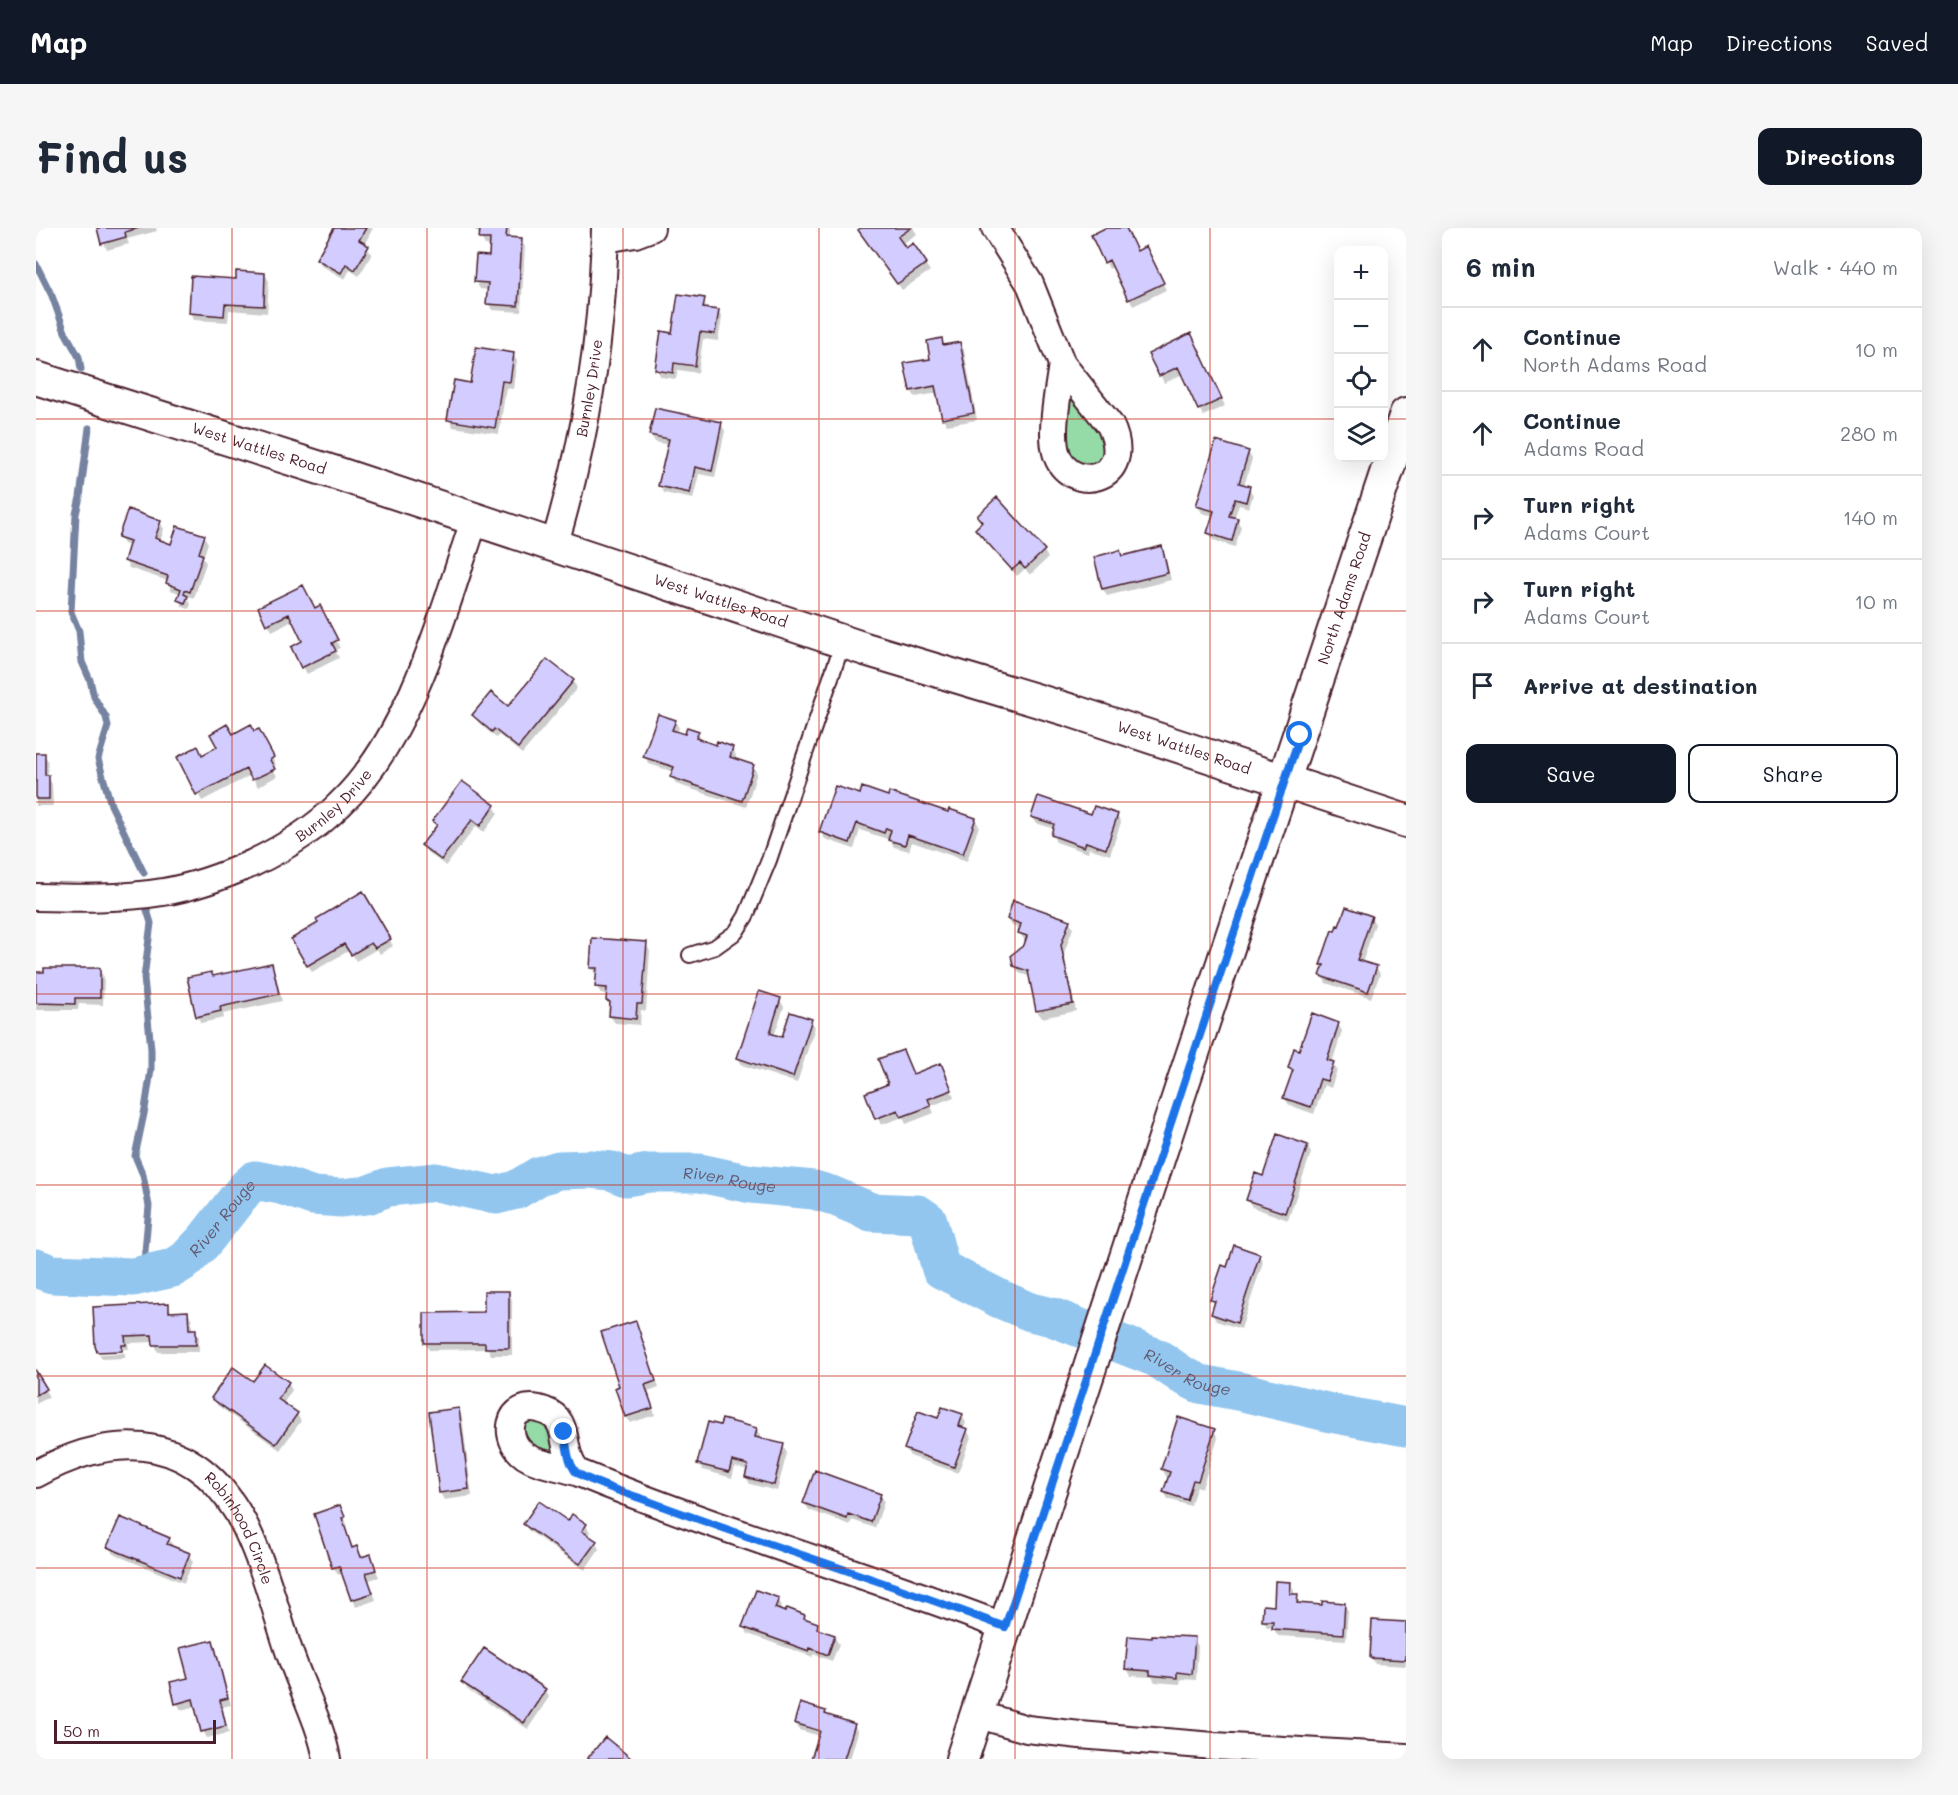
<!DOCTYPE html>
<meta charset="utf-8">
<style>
body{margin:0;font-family:Mali,sans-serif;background:#f6f6f7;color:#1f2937}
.controls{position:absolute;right:18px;top:18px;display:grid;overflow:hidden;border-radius:12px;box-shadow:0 6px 24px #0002}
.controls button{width:54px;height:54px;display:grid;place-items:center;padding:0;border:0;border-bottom:2px solid #e0e1e3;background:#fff;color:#1f2937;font:30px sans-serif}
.scale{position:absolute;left:18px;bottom:15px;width:162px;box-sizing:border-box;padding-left:6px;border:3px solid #4a1f2b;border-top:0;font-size:16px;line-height:21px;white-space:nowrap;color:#4a1f2b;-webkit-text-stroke:4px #fff;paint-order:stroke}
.stop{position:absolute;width:18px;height:18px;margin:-14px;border:4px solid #1a73e8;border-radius:50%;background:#fff}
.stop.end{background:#1a73e8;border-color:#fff;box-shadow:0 2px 6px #0008}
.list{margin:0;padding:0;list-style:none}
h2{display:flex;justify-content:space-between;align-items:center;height:78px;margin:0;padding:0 24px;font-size:26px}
h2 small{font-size:20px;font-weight:400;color:#747a83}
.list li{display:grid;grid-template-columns:39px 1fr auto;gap:18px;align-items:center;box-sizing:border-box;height:84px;padding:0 24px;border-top:2px solid #e0e1e3}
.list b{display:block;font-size:22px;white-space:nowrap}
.list p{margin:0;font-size:20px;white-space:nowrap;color:#747a83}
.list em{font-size:20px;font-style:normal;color:#747a83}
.actions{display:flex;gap:12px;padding:18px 24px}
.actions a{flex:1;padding:14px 0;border:2px solid #111827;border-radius:12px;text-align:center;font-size:21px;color:#111827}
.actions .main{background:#111827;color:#fff}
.icon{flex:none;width:33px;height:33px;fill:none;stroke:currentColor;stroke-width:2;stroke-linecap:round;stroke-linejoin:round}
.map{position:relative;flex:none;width:1370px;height:1531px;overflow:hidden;border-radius:12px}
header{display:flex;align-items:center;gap:36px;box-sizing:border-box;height:84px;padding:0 30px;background:#111827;color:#fff}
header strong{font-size:28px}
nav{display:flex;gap:33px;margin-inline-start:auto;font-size:21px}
.intro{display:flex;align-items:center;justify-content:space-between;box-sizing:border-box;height:144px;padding:0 36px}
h1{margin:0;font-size:42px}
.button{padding:15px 27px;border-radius:12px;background:#111827;color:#fff;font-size:21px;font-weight:700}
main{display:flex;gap:36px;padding:0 36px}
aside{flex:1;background:#fff;border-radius:12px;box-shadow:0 6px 24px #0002}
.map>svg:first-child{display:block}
.green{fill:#95dba8;stroke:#707d6a;stroke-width:1.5}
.shadow{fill:#0003}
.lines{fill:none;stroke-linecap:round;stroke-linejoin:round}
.stream{stroke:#7583a1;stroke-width:7}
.river{stroke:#92c6ef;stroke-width:39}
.building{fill:#d2ccff;stroke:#4a1f2b;stroke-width:1.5}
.service-casing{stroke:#4a1f2b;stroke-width:18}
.minor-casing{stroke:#4a1f2b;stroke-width:30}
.tertiary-casing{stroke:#4a1f2b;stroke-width:36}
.service{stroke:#fff;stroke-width:14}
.minor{stroke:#fff;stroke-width:26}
.tertiary{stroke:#fff;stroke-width:32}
.route{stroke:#1a73e8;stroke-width:8}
.grid{fill:none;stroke:#c8321e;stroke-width:1.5;stroke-opacity:0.55}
.labels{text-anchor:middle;stroke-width:4.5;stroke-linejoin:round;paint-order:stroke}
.street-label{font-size:15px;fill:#4a1f2b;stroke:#fff}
.water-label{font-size:16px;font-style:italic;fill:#635970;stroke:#fff}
</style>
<header>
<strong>Map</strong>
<nav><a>Map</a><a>Directions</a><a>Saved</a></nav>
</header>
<div class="intro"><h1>Find us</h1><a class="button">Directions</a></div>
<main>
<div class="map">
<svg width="1370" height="1531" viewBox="0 0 1370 1531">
<rect width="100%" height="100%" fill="#fff"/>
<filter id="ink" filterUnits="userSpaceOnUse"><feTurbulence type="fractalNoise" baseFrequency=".0167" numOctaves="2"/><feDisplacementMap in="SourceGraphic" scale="12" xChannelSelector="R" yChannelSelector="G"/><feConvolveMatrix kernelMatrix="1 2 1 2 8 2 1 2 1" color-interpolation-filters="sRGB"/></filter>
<g filter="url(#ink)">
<path class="green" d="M1036 171H1039C1051 184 1072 206 1069 225 1068 229 1064 234 1062 237L1043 238C1023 216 1028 201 1033 173Z
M509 1189 521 1217C510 1230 503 1221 491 1215L486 1197 488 1192Z"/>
<path class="shadow" d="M62 0H120L121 3 91 11 93 16 71 22Z
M299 0H337L328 17 336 26 323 48 314 42 309 51 286 38 282 31Z
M439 0H474V11L485 12 489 19 485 84 456 82 452 75 453 62 444 61 440 54 441 28 455 29 456 18 449 17Z
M828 0H877L881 6 866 16 870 22 876 17 894 43 866 62 828 9Z
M1073 0H1089L1101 25 1114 27 1130 62 1097 78 1078 39 1073 41 1057 8Z
M229 46 233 53 231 85 193 82 192 94 158 92 154 85 157 50 201 52Z
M668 72 671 82 682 83 686 90 682 113 667 111 662 145 642 142 640 151 625 149 621 142 637 106Z
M905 112 909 118 924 115 928 122 941 192 911 197 907 190 902 165 879 169 875 162 896 132Z
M1158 114 1189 178 1167 188 1147 146 1128 155 1114 126Z
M477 126 481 133 477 161 470 160 463 206 417 199 413 192 435 157Z
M685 196 689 203 679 249 663 246 657 271 628 265 624 258 633 217 619 214 615 207Z
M1212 224 1216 231 1208 258 1213 260 1217 267 1213 280 1203 277 1198 291 1201 292 1205 299 1199 319 1177 312 1173 305 1178 288 1166 285 1162 278Z
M961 271 1008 323 1012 330 994 347 989 341 981 348 941 301 947 295Z
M124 294 128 301 124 314 136 318 168 308 172 315 167 330 170 335 158 370 153 368 152 371 155 376 153 381 147 379 143 372 145 366 135 362 132 353 93 340 89 333 94 318 88 316 84 309Z
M1125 320 1129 327 1135 352 1071 368 1067 361 1060 330 1087 329Z
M224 380 278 381 287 386 304 420 299 422 303 430 271 446 257 420 268 414 258 392 236 403Z
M537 453 541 460 486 526 463 507 460 510 442 494 438 487 472 480Z
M639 493 643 500 641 505 650 508 662 504 665 513 681 519 696 520 700 527 699 532 717 538 721 545 710 579 640 556 636 548 638 544 613 536 609 529Z
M196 508 226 510 240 537 236 539 241 548 222 559 215 547 166 573 162 566 166 529 183 519Z
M0 526H8L12 533V549L16 556 17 578H0Z
M825 568 939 591 943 598 931 633 876 614 873 623 858 619 854 612 824 602 818 621 789 611 785 604Z
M458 578 462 585 448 604 440 598 410 638 391 624 387 617 401 598 398 593Z
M1081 587 1085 594 1074 627 1053 620 1052 625 1020 614 1016 607 1018 601 1000 595 996 588Z
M327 665 357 718 344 726 341 721 320 733 314 722 276 744 257 711 284 695Z
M1335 689 1339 696 1326 735 1340 739 1344 746 1335 770 1290 755 1286 748 1288 740 1286 736Z
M972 691 1033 693 1037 700 1028 725 1040 783 1006 790 1001 783 995 749 983 745 979 737 991 713 988 712 984 705 985 701 976 698Z
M610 716 614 723 610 783 605 782 604 797 579 795 574 788 575 779 572 773V766H565L561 759 562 746H559L555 739Z
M235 737 239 744 246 773 187 786 188 790 165 795 161 788 177 750Z
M63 742 68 749 67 777 43 776 42 782H0V745Z
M744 772 748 779 738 808 747 811 775 792 779 799 761 855 706 837 702 830Z
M1302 796 1306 803 1296 835 1301 842 1295 860 1288 857 1278 886 1253 877 1249 870 1257 847 1253 840 1264 824Z
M905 837 918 869 895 878 898 885 870 896 867 889 845 897 831 866Z
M1271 918 1275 925 1252 992 1216 979 1212 972 1228 950Z
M1223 1027 1227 1034 1205 1101 1180 1093 1176 1086 1179 1078 1176 1072 1192 1041Z
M472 1064 476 1071V1127H455L452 1121 393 1122 389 1115 450 1086Z
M132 1077 136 1085H152L156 1092V1102H159L163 1109V1124H122L118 1114 92 1115 93 1121 62 1123Z
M599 1094 623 1160 612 1164 619 1187 594 1195 590 1188 585 1159Z
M89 1125V1130L66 1131 63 1126Z
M229 1139 252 1155 256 1162 247 1176 261 1186 265 1193 244 1222 181 1177 177 1170 218 1155Z
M0 1146 13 1169 0 1176Z
M422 1182 426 1189 436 1268 408 1272 404 1265 394 1185Z
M926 1187 930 1195 927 1201 931 1202 935 1209 922 1245 874 1228 870 1221 903 1192Z
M685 1199 720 1201 725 1208 724 1212 747 1218 751 1225 741 1263 714 1256 710 1249 712 1242 699 1239 696 1250 667 1242 663 1235Z
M1178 1203 1182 1210 1166 1260 1161 1258 1154 1278 1132 1271 1128 1264 1133 1249 1130 1248 1126 1241Z
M844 1267 848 1274 839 1300 816 1292 814 1297 773 1282 769 1275Z
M308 1286 311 1297 309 1298 317 1321 320 1320 326 1331 334 1328 343 1349 333 1352 340 1372 320 1379 307 1345 302 1347 298 1340 280 1287Z
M532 1295 550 1297 554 1304 551 1308 559 1314 563 1321 549 1342 493 1303 488 1296Z
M133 1311 137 1318 153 1327 157 1334 148 1355 77 1326 73 1319Z
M1254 1355 1258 1362V1367L1261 1368 1265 1377 1287 1378 1308 1376 1312 1383 1310 1412 1242 1408 1237 1400 1231 1399 1227 1392 1239 1380Z
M742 1371 746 1378 744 1383 768 1388 771 1393 781 1397 786 1404 798 1409 803 1416 796 1433 777 1426V1429L712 1406 708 1399Z
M1370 1396V1438L1339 1436 1335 1429Z
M1158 1411 1162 1418 1160 1452 1145 1451 1144 1456 1119 1454 1116 1449 1095 1448 1091 1441Z
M176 1413 180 1420 195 1477 186 1479 193 1505 171 1510 167 1503 160 1478 145 1482 141 1475Z
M427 1454 509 1462 513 1469 492 1501 431 1461Z
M789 1485 792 1489 818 1497 822 1504 814 1531H777L784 1508 763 1502 759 1495Z"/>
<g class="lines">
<path class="stream" d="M0 36 16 68 29 104 43 129 45 141
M53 200 44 269 40 286 35 384 43 403 46 434 54 452 58 469 70 489 72 498 62 531 75 577 108 645
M107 1046 113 978 107 947 99 928 109 881 115 842V821L108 750 115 695 111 682"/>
<path class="river" id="s1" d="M0 1040 16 1046 97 1049 137 1040 150 1032 168 1013 209 961 219 952 245 957 277 968 305 970 331 967 352 959 400 954 460 967 480 962 503 948 523 942 554 941 576 943 590 949 613 945H664L715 956 778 962 795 967 835 984 882 986 892 993 905 1041 964 1071 995 1084 1016 1089 1121 1130 1146 1147 1164 1156 1207 1164 1295 1185 1370 1199"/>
</g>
<path class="building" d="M61 0H103L89 4 90 9 65 16Z
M298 0H330L323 12 333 18 319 42 310 36 305 45 280 31Z
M437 0H471L470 9 486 10 482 78 450 76 452 55 438 54 440 27 453 28 454 11H443L444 2Z
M825 0H875L862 9 870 20 877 15 891 35 861 56 822 2Z
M1069 0H1090L1101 23 1110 18 1128 55 1092 72 1073 32 1068 35 1055 7Z
M200 43 229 45 228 78 189 76 188 88 153 85 155 48 200 51Z
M642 66 669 70 667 80 683 82 679 106 664 104 659 138 638 135 637 145 619 142 625 103 636 105Z
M1155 105 1186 171 1162 182 1142 139 1123 148 1112 126Z
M906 110 907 117 924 114 938 185 906 191 899 158 874 163 868 135 894 131 891 113Z
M440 119 478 125 474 154 466 153 459 200 411 192 418 152 434 155Z
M619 180 686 194 676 243 659 239 654 265 622 258 633 211 613 207Z
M1180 213 1213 223 1203 255 1214 258 1210 274 1199 271 1193 288 1202 290 1196 313 1171 305 1178 283 1160 278Z
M961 269 1009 322 989 341 984 335 976 342 939 301 946 294 941 288Z
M92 281 125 293 119 310 135 316 141 298 169 307 163 325 167 327 154 364 149 362 148 366 152 368 149 375 141 372 145 361 130 355 132 348 88 333 94 313 82 309Z
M1126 318 1132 345 1066 361 1058 329 1084 322 1086 328Z
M267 357 279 380 284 377 302 412 296 415 300 423 265 440 255 419 266 413 253 386 230 397 222 379Z
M511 431 538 452 482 520 458 501 456 504 436 487 455 464 472 478Z
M622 486 640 492 636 502 649 506 651 499 663 503 660 510 680 517 681 513 697 519 694 529 718 537 706 573 634 549 638 539 607 529Z
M191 496 197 506 215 496 218 503 223 501 238 529 234 532 239 541 216 552 210 541 160 567 141 529 162 518 166 527 181 519 174 506Z
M0 525H9V547H13V571H0Z
M426 553 459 577 444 598 436 592 405 632 385 617 401 597 396 593Z
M799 558 824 566 826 559 852 568 853 564 912 584 913 581 940 590 927 626 872 607 869 617 852 612 855 602 850 600 848 605 821 595 814 615 783 604Z
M1002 568 1055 586 1058 578 1082 586 1070 621 1050 614 1048 619 1015 607 1018 596 995 589Z
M327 663 355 711 339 720 335 715 315 727 308 716 271 738 255 711 282 695 280 691Z
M977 672 1034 692 1025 717 1037 776 1000 783 992 743 977 738 975 727 988 717 991 708 982 705 985 696 971 691Z
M1310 679 1336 688 1321 732 1341 738 1332 764 1284 748 1288 737H1284L1296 702 1299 703 1301 697 1303 698Z
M556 710 611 714 606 776H601L600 791 573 788 574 774 570 773 571 760 559 759 561 740H554Z
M236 735 243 766 184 779 185 783 160 789 151 749 175 744 177 748Z
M8 740H64V770H39V776L0 775V744H8Z
M723 763 745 770 734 805 746 809 754 784 776 791 757 849 701 830Z
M1276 785 1303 795 1291 832 1298 834 1291 853 1284 851 1275 879 1247 870 1257 842 1252 840 1258 820 1263 822Z
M867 822 877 846 905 835 916 862 892 871 895 878 865 889 862 882 839 891 829 865 852 856 842 831Z
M1241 906 1272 917 1249 985 1210 972 1219 945 1227 948Z
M1198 1017 1224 1026 1201 1095 1175 1086 1179 1073 1174 1072 1186 1037 1191 1039Z
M448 1063H473V1120H449V1115H388V1085L448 1084Z
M133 1075V1084L152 1083 153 1101H160V1117H117L116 1107 89 1108 90 1117H86V1123L61 1124 59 1118 57 1079Z
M600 1093 620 1153 609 1157 617 1180 589 1189 579 1160 583 1158 565 1104Z
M229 1137 253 1154 242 1171 262 1185 240 1216 175 1170 197 1139 217 1153Z
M0 1143 11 1161 0 1167Z
M906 1179 927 1186 923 1198 932 1201 918 1239 868 1221 882 1183 902 1190Z
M423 1180 433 1261 403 1265 393 1184Z
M1142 1189 1179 1201 1162 1253 1157 1252 1151 1272 1127 1264 1134 1244 1125 1241Z
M686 1191 721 1200 719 1209 748 1216 738 1257 709 1249 712 1237 696 1233 693 1244 661 1236 672 1194 684 1197Z
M779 1242 845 1266 835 1294 812 1286 811 1291 767 1275Z
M503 1273 532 1293 536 1286 551 1296 546 1303 561 1313 544 1336 487 1296Z
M304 1277 309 1289 306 1290 316 1320 321 1318 325 1329 335 1326 340 1342 330 1345 337 1365 315 1372 303 1338 296 1340 278 1286Z
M84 1289 134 1310 131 1316 154 1325 144 1349 71 1319Z
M1239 1353 1255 1354 1254 1366H1262L1261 1375 1286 1377V1373L1309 1375 1307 1406 1236 1401 1237 1393H1226L1227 1377 1238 1378Z
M720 1362 743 1370 739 1380 749 1384 751 1380 769 1387 768 1390 782 1395 781 1401 799 1407 792 1427 774 1420 773 1423 706 1399Z
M1336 1392 1370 1394V1432L1334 1430Z
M1116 1407 1159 1409 1156 1446 1141 1444V1450L1114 1447V1443L1089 1441 1092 1408 1116 1410Z
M177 1412 192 1470 184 1472 190 1498 165 1504 157 1471 139 1476 134 1454 152 1450 144 1420Z
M448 1420 510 1461 488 1495 425 1454Z
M764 1475 790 1483 789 1486 819 1496 808 1531H775L784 1503 758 1495Z
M569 1509 596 1531H551Z"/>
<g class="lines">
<defs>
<path id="service" d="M654 727 679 719 700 704 710 688 733 632 807 414"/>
<g id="minor">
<path d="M959 0 994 56 1026 136 1074 197C1102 255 1031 267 1020 224 1014 202 1023 159 1026 136"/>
<path d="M569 11 599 6 615 0"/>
<path id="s2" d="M518 318C549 215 567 108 569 0"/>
<path id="s3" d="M0 669C42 670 85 671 127 664 158 659 188 648 217 635 248 620 279 601 303 577 375 509 407 385 438 293"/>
<path d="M541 1244C538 1240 535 1236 534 1232 526 1214 532 1191 509 1183 470 1168 463 1216 495 1231 510 1238 527 1239 543 1245 682 1302 828 1345 969 1399"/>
<path id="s4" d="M0 1246C84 1200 164 1207 210 1300 228 1338 239 1380 252 1420 264 1457 284 1493 291 1531"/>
<path d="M940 1486 991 1501 1044 1507 1178 1518 1370 1529"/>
</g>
<g id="tertiary">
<path id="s5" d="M0 150 303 246 829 421 1033 482 1370 593"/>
<path id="s6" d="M926 1531 1147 855 1370 186"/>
</g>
</defs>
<use href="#service" class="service-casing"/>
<use href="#minor" class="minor-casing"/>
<use href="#tertiary" class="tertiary-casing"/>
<use href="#service" class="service"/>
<use href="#minor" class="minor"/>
<use href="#tertiary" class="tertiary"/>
</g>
</g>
<g class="lines" filter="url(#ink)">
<path class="route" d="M528 1204C531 1217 531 1232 539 1243 549 1253 599 1268 615 1274 733 1318 852 1354 969 1399L1148 855 1264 507"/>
</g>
<path class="grid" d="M196 0V1531M391 0V1531M587 0V1531M783 0V1531M979 0V1531M1174 0V1531M0 191H1302M1348 191H1370M0 383H1370M0 574H1370M0 766H1370M0 957H1370M0 1148H1370M0 1340H1370"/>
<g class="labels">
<g class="street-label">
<text dy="5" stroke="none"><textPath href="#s2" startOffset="162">Burnley Drive</textPath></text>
<text dy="5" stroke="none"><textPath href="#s5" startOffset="234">West Wattles Road</textPath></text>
<text dy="5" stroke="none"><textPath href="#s6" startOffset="1222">North Adams Road</textPath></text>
<text dy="5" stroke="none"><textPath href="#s5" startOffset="720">West Wattles Road</textPath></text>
<text dy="5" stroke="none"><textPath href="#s5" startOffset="1206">West Wattles Road</textPath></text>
<text dy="5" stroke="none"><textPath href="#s3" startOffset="322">Burnley Drive</textPath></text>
<text dy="5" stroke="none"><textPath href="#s4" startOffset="246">Robinhood Circle</textPath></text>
</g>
<g class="water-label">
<text dy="6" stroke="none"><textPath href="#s1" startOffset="748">River Rouge</textPath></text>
<text dy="6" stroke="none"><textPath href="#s1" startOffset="210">River Rouge</textPath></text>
<text dy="6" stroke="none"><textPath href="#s1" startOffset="1272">River Rouge</textPath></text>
</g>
</g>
</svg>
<div class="controls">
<button>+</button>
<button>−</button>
<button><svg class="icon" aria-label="locate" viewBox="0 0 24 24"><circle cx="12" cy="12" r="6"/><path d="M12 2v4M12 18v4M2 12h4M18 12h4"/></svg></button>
<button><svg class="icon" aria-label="layers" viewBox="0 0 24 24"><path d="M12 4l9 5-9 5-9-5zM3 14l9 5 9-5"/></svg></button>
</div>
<div class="scale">50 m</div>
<div class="stop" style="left:1264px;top:507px"></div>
<div class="stop end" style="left:528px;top:1204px"></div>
</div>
<aside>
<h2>6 min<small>Walk · 440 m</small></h2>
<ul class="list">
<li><svg class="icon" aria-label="ahead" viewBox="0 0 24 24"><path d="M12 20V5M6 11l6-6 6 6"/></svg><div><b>Continue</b><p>North Adams Road</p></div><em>10 m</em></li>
<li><svg class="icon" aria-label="ahead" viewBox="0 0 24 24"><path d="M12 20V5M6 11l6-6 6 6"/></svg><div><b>Continue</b><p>Adams Road</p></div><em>280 m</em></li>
<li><svg class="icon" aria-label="right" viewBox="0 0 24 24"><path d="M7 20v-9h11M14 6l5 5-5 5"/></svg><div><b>Turn right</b><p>Adams Court</p></div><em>140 m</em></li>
<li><svg class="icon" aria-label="right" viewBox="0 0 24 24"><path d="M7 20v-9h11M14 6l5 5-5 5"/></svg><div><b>Turn right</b><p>Adams Court</p></div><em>10 m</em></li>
<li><svg class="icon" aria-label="arrive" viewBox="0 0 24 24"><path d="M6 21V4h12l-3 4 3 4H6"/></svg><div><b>Arrive at destination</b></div></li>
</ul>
<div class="actions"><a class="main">Save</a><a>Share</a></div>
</aside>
</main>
